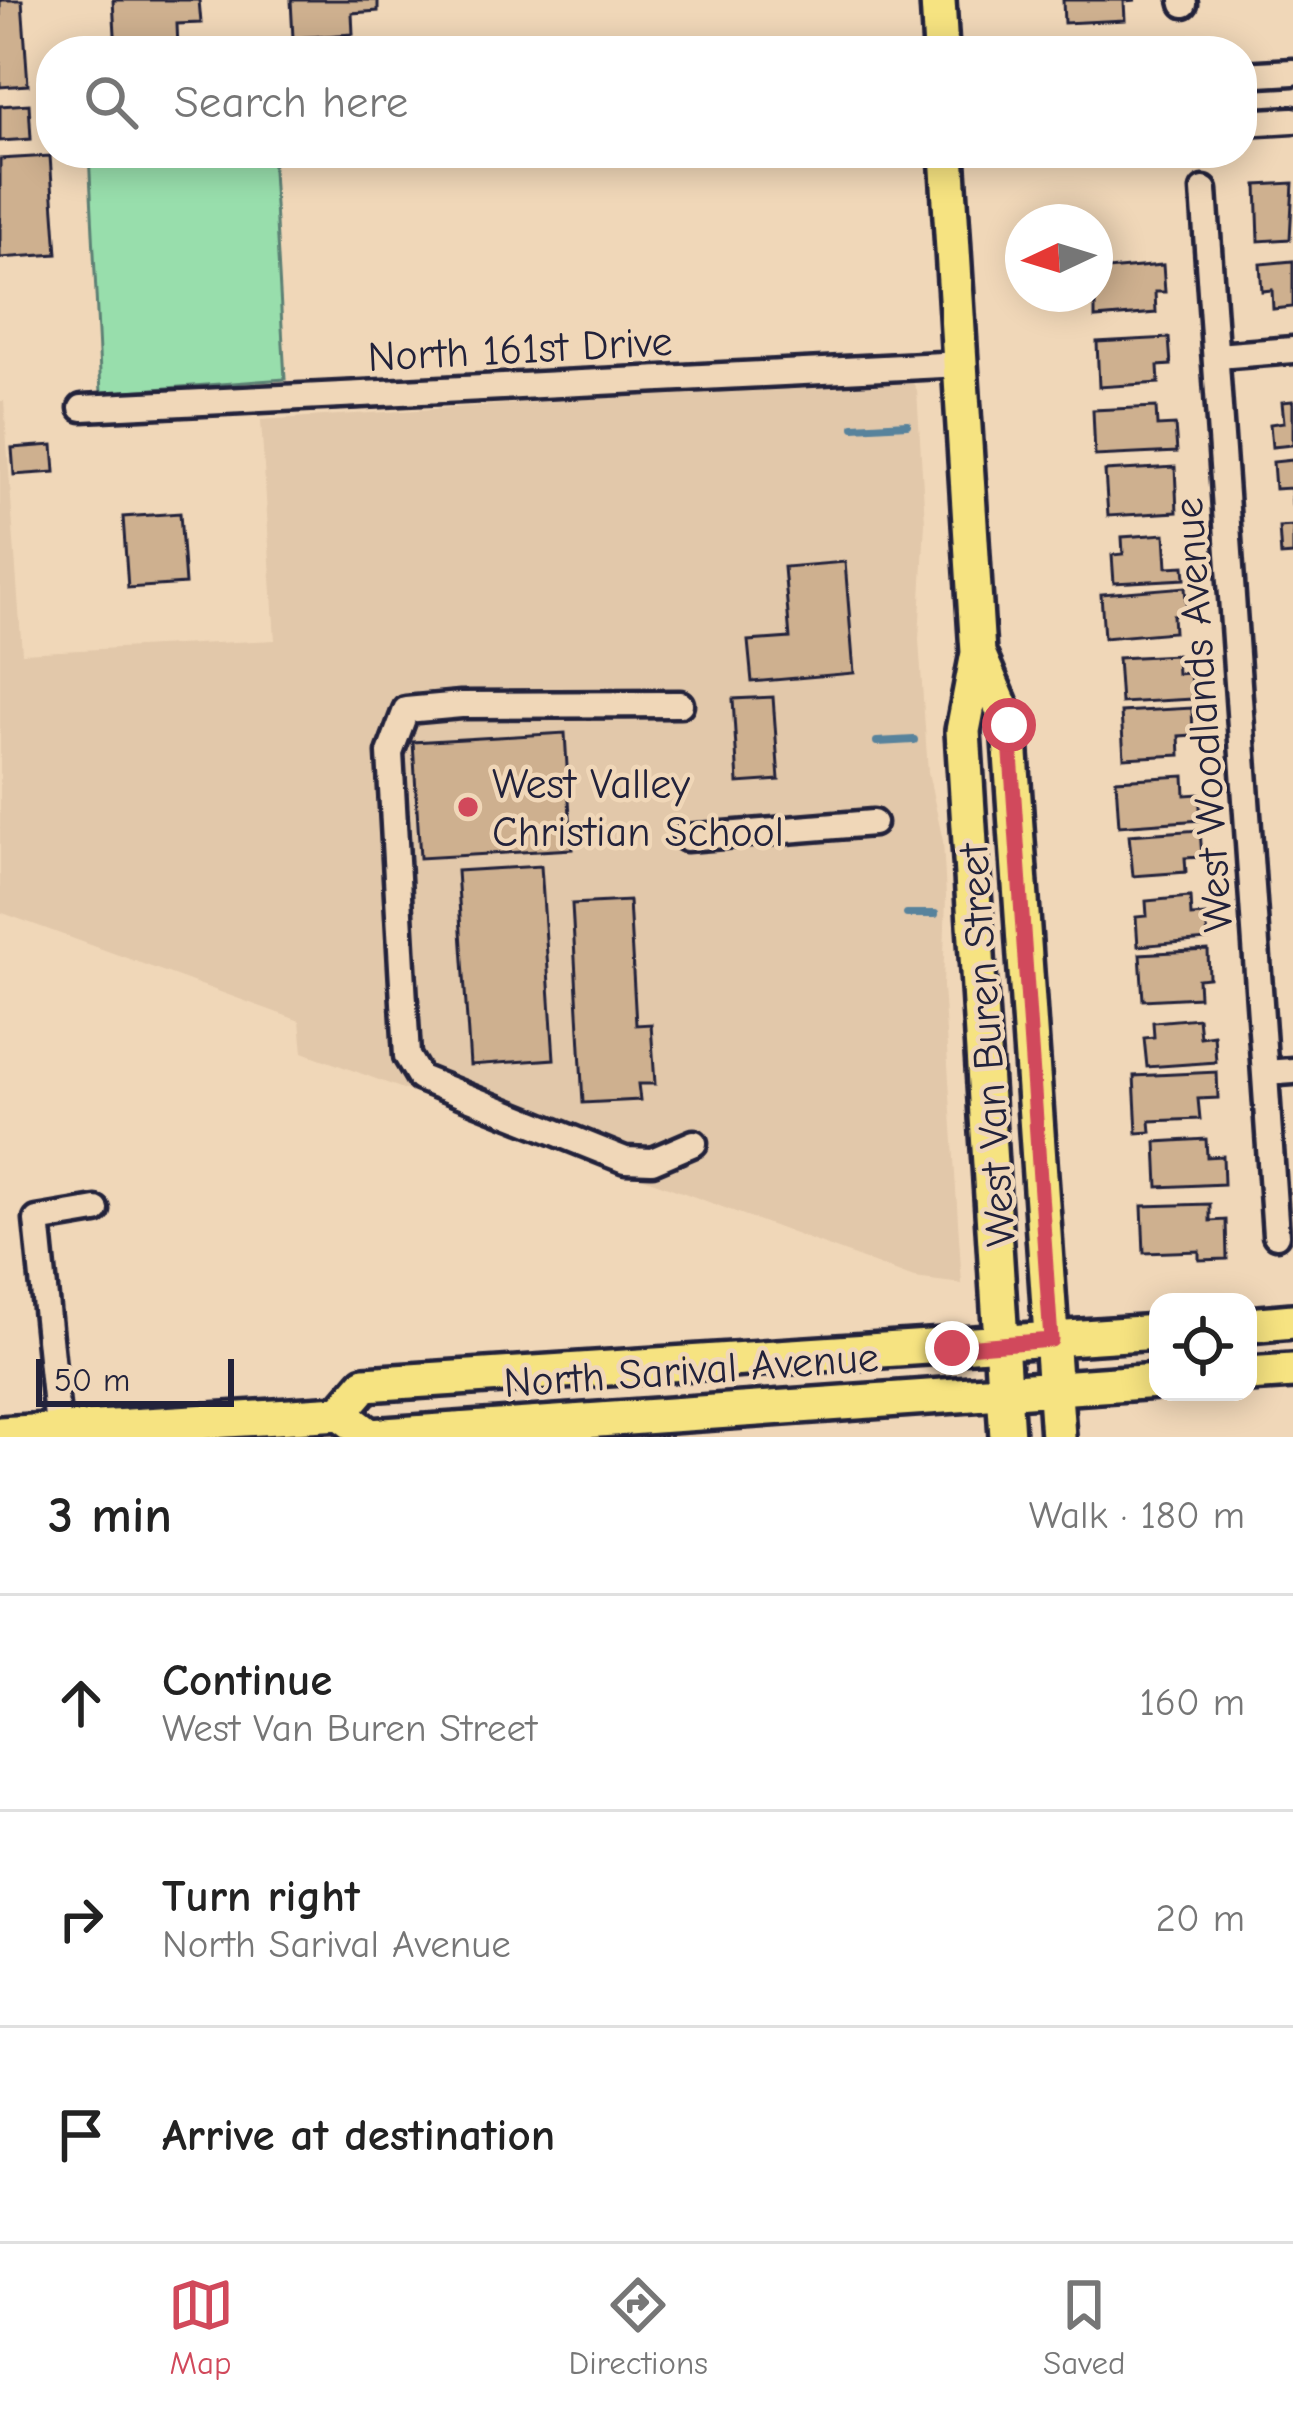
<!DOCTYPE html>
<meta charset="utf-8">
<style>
body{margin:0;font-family:"Comic Neue",sans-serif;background:#f2f2f2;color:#222}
.controls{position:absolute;right:36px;bottom:36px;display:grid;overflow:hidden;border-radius:24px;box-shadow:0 6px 30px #0003}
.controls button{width:108px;height:108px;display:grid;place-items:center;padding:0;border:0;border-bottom:3px solid #e0e0e0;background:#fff;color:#222;font:60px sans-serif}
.compass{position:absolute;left:1005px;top:204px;width:108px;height:108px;border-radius:50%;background:#fff;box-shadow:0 6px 30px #0003;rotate:266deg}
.scale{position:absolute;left:36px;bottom:30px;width:198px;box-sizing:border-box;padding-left:12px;border:6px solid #22223b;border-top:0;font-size:33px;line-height:42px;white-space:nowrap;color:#22223b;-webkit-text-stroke:9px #f0d7b8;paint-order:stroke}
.stop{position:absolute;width:36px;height:36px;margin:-27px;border:9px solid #d1495b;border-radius:50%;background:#fff}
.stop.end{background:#d1495b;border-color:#fff;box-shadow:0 3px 12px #0008}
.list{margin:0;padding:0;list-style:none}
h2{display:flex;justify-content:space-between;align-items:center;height:156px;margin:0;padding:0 48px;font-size:51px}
h2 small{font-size:39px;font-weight:400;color:#767676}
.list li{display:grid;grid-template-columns:78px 1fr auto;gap:36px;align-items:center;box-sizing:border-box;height:216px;padding:0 48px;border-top:3px solid #e0e0e0}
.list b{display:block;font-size:45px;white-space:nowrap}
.list p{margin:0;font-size:39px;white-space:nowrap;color:#767676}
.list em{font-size:39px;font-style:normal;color:#767676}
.icon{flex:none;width:66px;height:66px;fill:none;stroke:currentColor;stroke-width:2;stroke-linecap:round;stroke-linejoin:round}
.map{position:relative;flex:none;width:1293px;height:1437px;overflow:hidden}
.search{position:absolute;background:#fff;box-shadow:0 6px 30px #0003;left:36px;right:36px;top:36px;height:132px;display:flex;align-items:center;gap:30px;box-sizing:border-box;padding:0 42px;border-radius:48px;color:#767676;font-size:45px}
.sheet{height:804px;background:#fff}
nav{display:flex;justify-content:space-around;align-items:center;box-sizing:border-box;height:168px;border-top:3px solid #e0e0e0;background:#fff;font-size:33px;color:#767676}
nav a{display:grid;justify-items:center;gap:6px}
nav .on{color:#d1495b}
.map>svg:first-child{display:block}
.built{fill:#e2c8aa}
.green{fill:#98deac;stroke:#5d8074;stroke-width:3}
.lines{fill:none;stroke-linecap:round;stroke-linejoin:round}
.stream{stroke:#59839c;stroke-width:8}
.building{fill:#ceb08f;stroke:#22223b;stroke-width:3}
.minor-casing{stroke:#22223b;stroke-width:33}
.major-casing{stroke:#22223b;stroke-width:42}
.minor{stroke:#f0d7b8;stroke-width:24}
.major{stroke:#f6e381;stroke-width:33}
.route{stroke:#d1495b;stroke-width:15}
.poi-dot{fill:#d1495b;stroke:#f0d7b8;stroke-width:4.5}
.labels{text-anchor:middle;stroke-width:9;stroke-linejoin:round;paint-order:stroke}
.street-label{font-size:42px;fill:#22223b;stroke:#f0d7b8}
.poi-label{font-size:42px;fill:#22223b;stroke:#f0d7b8;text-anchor:start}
</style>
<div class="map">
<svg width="1293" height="1437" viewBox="0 0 1293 1437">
<rect width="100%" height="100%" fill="#f0d7b8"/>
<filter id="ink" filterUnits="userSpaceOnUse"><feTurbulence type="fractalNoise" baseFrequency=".00833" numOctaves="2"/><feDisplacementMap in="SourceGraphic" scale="24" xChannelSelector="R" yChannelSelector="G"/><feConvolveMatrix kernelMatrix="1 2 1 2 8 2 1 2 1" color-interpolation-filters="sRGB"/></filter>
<g filter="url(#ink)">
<path class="built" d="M899 379 912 381 917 390 925 522 919 640 928 772 943 841 946 896 943 986 962 1284 914 1278 303 1052 300 1021 0 912V401H4L22 653 275 640 261 420Z"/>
<path class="green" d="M89 153H272L285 379 101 393Z"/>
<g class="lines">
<path class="stream" d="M854 427 907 424
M877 742 914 740
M907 914H935"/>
</g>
<path class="building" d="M0 0H22L28 85 0 87Z
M113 0H199L201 23 177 24 178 48 116 51Z
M291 0H378V11L352 13 353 34 293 38Z
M1063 0H1136L1124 1 1125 20 1064 23Z
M29 104 31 139 0 141V106Z
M50 156 57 254 0 258V159Z
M1293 183 1290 239 1259 241 1257 185Z
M1293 261V307L1273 309 1272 290 1262 291 1260 264Z
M1163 265 1165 292H1155L1156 313 1095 318V271Z
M1169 338 1171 365 1158 366 1159 383 1099 387 1097 342Z
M1293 401V445L1272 447 1270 424 1284 422 1282 402Z
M1156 407 1157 426 1175 425 1177 452 1095 456 1093 410Z
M53 445 55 472 14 475 12 448Z
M1293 460V505H1292L1291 488 1275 489 1273 462Z
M1175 467 1177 512 1108 516 1105 471Z
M180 513 185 584 128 588 123 517Z
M1293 526V555L1281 556 1279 527Z
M1165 534 1167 567 1184 566 1185 579 1114 583 1112 555 1123 554 1122 537Z
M845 562 854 673 752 682 748 641 790 638 784 567Z
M1185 587 1187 614 1173 615 1174 632 1104 638 1101 594Z
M1176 655 1177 674 1190 673 1192 699 1121 703 1118 658Z
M773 697 779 780 738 783 733 699Z
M1192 708 1193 735 1179 736 1180 755 1124 758 1121 712Z
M565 733 572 849 420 858 413 742Z
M1184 776 1185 795 1199 794 1201 820 1119 826 1116 780Z
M1200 830 1202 857 1185 858 1186 872 1133 876 1129 835Z
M541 866 554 1059 470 1065 457 871Z
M1190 897 1191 916 1206 915 1208 940 1138 946 1136 917 1147 916 1146 901Z
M629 901 636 1025 651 1024 655 1084H638L640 1100 583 1103 572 904Z
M1208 950 1209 978 1198 979 1199 997 1143 1000 1140 954Z
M1198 1018 1200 1037 1214 1035 1216 1062 1147 1067 1144 1038 1154 1037 1153 1022Z
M1217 1072 1218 1098 1198 1099 1200 1119 1150 1121 1151 1132 1137 1133 1134 1076Z
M1206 1139 1207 1157 1223 1156 1224 1184 1158 1187 1156 1142Z
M1210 1204V1221L1226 1220 1227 1259 1199 1260V1251L1144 1253 1142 1206Z"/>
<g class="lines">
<defs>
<path id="minor" d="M1183 0 1184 4
M1242 75 1293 72
M1242 123 1293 120
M1204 190 1276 1235
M1217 356 1293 350
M82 408 962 364
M680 704 461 705 406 710 390 753 407 1056 420 1078 625 1160 652 1161 694 1143
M686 838 873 823
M1265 1073 1293 1071
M59 1437 37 1220 96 1210"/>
<path id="major" d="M938 0 941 51
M947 153 978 653 963 731 1007 1437
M978 653 1009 725 1058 1437
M1248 1325 1293 1321
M1248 1374 1293 1371
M340 1413 365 1384 1158 1332
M0 1434 340 1413 370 1436 1158 1381"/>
</defs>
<use href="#minor" class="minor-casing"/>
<use href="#major" class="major-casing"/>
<use href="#minor" class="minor"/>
<use href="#major" class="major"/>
</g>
</g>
<g class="lines" filter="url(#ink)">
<path class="route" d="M952 1348 1051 1340 1009 725"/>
</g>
<circle class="poi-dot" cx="468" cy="807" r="12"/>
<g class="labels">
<g class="street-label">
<text transform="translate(520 348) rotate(-3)" y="15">North 161st Drive</text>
<text transform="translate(1202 715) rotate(-94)" y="15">West Woodlands Avenue</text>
<text transform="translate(986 1045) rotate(-94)" y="15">West Van Buren Street</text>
<text transform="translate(691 1369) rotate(-4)" y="15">North Sarival Avenue</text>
</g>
<g class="poi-label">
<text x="492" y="798">West Valley<tspan x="492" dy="48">Christian School</tspan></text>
</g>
</g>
</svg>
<div class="controls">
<button><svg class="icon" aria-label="locate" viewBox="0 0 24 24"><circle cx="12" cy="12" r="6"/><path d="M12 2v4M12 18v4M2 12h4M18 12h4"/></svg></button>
</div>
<svg class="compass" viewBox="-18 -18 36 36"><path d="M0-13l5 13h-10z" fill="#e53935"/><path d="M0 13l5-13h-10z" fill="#767676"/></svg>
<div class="scale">50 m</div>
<div class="stop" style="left:1009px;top:725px"></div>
<div class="stop end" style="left:952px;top:1348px"></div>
<div class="search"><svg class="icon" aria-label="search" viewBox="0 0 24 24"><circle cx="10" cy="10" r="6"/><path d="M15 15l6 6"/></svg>Search here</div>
</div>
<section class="sheet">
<h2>3 min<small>Walk · 180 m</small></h2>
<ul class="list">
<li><svg class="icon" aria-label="ahead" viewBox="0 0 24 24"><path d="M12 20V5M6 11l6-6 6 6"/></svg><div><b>Continue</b><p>West Van Buren Street</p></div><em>160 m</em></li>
<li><svg class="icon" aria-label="right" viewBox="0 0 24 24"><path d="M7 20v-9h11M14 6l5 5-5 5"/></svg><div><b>Turn right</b><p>North Sarival Avenue</p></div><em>20 m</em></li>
<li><svg class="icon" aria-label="arrive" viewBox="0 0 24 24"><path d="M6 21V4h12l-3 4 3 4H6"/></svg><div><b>Arrive at destination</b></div></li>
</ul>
</section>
<nav>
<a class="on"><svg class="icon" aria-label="map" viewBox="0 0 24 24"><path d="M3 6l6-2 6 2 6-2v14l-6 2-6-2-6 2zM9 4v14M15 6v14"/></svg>Map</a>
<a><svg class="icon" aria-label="directions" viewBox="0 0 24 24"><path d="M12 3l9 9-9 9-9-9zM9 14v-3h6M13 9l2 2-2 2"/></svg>Directions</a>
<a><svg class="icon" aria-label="saved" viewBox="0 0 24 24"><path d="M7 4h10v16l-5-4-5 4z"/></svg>Saved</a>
</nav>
